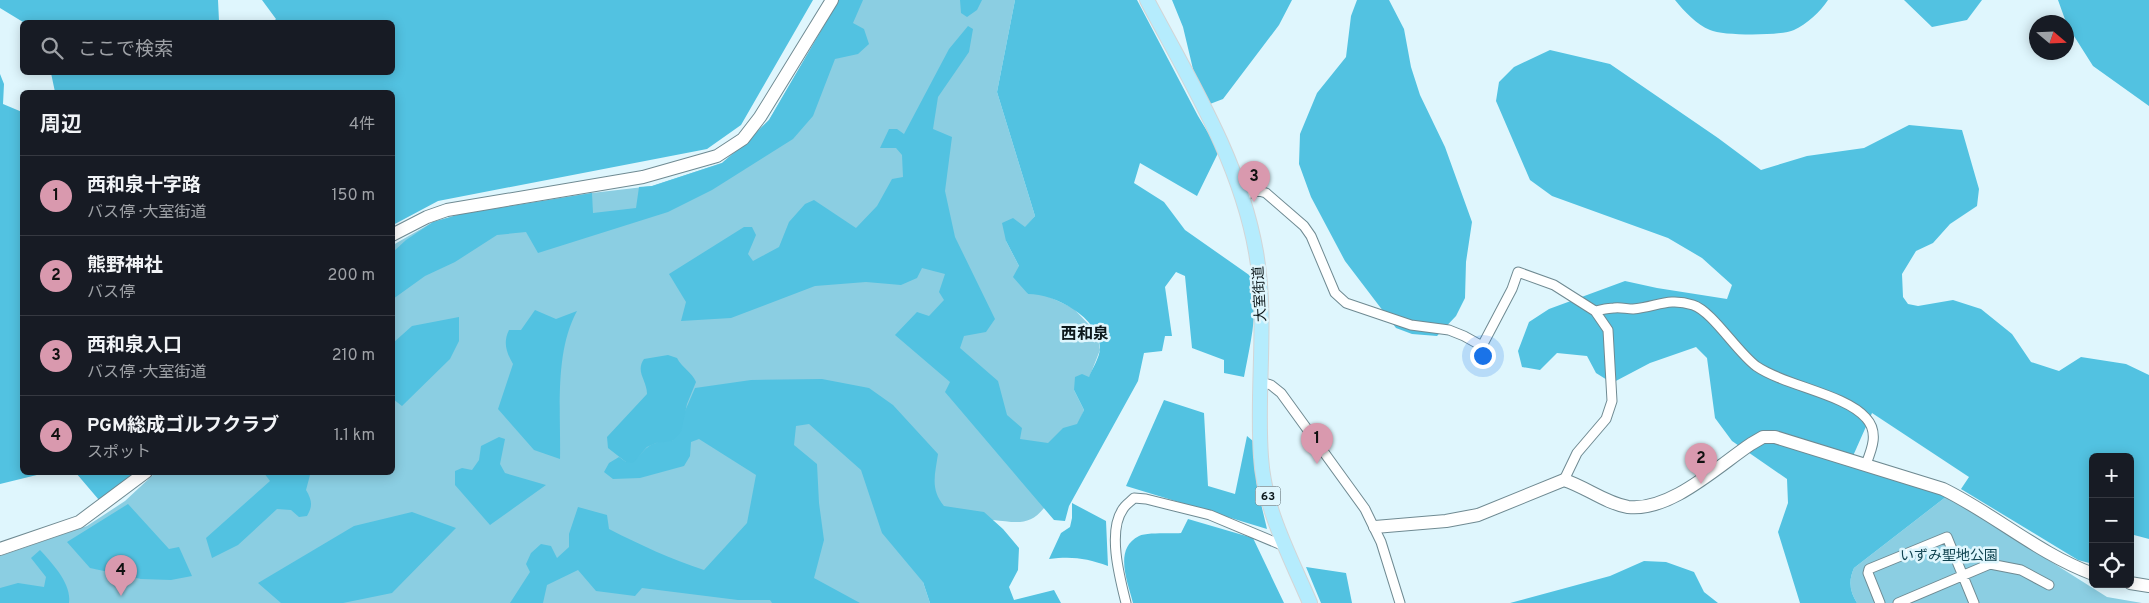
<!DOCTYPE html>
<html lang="ja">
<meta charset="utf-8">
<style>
body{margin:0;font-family:Overpass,"Noto Sans JP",sans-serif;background:#20242c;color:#f1f3f6}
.controls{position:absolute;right:15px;bottom:15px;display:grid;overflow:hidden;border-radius:8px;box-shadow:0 2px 12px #0003}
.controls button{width:45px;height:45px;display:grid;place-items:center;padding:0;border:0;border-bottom:1px solid #363941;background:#171b24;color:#f1f3f6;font:25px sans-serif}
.compass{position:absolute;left:2029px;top:15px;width:45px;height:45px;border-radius:50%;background:#171b24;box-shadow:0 2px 12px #0003;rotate:109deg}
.you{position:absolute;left:1482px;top:355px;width:18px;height:18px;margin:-12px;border:4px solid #fff;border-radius:50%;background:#1a73e8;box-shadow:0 0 0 8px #1a73e833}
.badge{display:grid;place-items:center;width:32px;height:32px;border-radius:50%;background:#d999ae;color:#111;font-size:16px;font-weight:700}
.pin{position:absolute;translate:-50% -41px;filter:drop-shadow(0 1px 2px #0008)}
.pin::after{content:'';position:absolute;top:26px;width:18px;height:15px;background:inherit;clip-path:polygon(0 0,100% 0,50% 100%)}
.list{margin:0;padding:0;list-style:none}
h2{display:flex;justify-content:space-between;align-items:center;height:65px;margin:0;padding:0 20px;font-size:21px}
h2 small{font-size:16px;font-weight:400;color:#9ea1a6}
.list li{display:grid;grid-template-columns:32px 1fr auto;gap:15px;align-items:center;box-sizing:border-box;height:80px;padding:0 20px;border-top:1px solid #363941}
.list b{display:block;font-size:19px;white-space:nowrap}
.list p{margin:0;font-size:16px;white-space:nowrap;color:#9ea1a6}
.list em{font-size:16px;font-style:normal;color:#9ea1a6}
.icon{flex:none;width:28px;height:28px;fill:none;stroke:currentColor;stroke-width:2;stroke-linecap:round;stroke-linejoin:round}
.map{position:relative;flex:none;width:2149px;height:603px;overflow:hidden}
.search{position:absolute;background:#171b24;box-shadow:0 2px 12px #0003;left:20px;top:20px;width:375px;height:55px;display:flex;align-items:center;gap:12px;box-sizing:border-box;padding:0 18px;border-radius:8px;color:#9ea1a6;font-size:19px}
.panel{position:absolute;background:#171b24;box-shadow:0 2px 12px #0003;left:20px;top:90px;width:375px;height:385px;border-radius:8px}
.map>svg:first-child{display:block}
.green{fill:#8bcee2}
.forest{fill:#52c2e1}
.water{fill:#50c1e0}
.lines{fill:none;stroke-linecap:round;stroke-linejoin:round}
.street-casing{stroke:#6f8a92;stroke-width:11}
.secondary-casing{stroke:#6f8a92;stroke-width:14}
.primary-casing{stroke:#d3d5d6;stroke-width:16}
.street{stroke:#fff;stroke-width:9}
.secondary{stroke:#fff;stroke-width:12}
.primary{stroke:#b5ecfd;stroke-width:14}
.labels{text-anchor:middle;stroke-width:5;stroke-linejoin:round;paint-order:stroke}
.shield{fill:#dff6fd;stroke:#4c5b5f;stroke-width:1}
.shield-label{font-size:12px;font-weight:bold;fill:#0d181b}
.street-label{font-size:14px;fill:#0d181b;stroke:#dff6fd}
.park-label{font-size:14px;fill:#0f424f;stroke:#dff6fd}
.quarter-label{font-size:16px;font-weight:bold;fill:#0d181b;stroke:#dff6fd}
</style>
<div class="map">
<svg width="2149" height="603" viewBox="0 0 2149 603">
<rect width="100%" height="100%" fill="#dff6fd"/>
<path class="green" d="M839 0H1015L997 92 1035 216 1025 228 1006 241 1019 266 1028 294H1043L1073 308 1097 333 1100 350 1089 378 1074 390 1084 410 1044 508C1029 527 1015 522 993 520L923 582 930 603H0V556L87 526 125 501 155 473 392 472 393 245 433 222 461 214 592 193 652 186 722 163 769 120Z
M1947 496 2107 597 2142 603H1857C1850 592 1848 581 1854 568Z"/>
<path class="forest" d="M0 0H218L219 21 221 22H23L0 8Z
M262 0H813L741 125 707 149 438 201 393 225 392 92H55L51 73 392 72V22H273L276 19Z
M839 0H863L853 23 864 29 869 44 858 54 835 59 813 116 793 139 712 190 668 212 538 253 526 232 497 235 455 262 425 276 393 299V252L406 240 433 222 461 214 592 193 593 213 636 208 639 187 652 186 722 163 746 143 769 120Z
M960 0H982L977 10 967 17 961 13Z
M1015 0H1137L1198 116 1219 151 1197 196 1140 163 1134 183 1164 202 1185 230 1252 277C1259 310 1250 345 1244 377L1224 373V360L1192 348 1185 276 1176 272 1165 287 1172 336H1165L1162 351 1144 353 1138 381 1069 506 1065 521 1054 520 945 392 950 382 895 335 917 312 929 316 944 300 939 292 945 274 922 268 917 278 901 285 866 282 815 286 731 318 681 321 686 302 669 274 744 227H752L756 235 748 254 753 261 779 247 789 222 805 204 814 200 856 228 877 206 892 179 903 177 902 155 896 148H880L889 129H897L904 134 949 49 968 26 973 29 969 52 938 97 933 129 952 137 945 191 955 237 995 319 986 332 964 336 960 348 998 381 1007 415 1022 428 1020 439 1048 443 1063 428 1077 424 1084 410 1074 390 1075 377 1082 374 1089 377C1092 369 1100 357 1100 348 1099 317 1055 294 1028 294L1013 277 1019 266 1006 241 1002 223 1013 218 1025 227 1035 216 997 92Z
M1172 0H1292L1279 25 1223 99 1202 107 1183 27Z
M1357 0H1389L1404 29 1411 67 1420 95 1445 147 1472 222 1466 262 1465 298 1456 316 1437 336 1412 334 1396 328 1345 261 1311 197 1299 164 1300 134 1317 93 1346 57 1351 16Z
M1675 0H1828C1820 12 1807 24 1794 30 1781 36 1723 36 1710 30 1697 25 1684 11 1675 0Z
M1904 0H1982L1967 20 1932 27Z
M2058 0H2149V106L2093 66 2067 25Z
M1550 50 1610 64 1718 138 1761 170 1807 156 1864 148 1909 125 1962 130 1979 189 1977 206 1950 224 1933 243 1916 251 1902 274 1903 297 1908 304 1918 306 1953 300 1981 309 2012 334 2031 362 2059 371 2081 357 2126 364 2149 375V539L2134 535 2130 543V457H2093V564L2078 560 1961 489 1969 477 1872 413 1849 465 1947 496 1854 568C1848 581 1850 592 1857 603H1800L1778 532 1788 503 1787 479 1732 441 1715 418 1707 358 1696 347 1650 363 1612 383 1596 373 1587 356 1557 353 1540 370 1522 367 1518 351 1529 322 1549 309 1625 281 1657 288 1727 299 1732 285 1702 258 1668 238 1552 196 1530 180 1496 101 1499 82 1514 67Z
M0 74 4 84 3 104 22 112V472L45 473 0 484Z
M535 310 556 319 577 311C554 353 561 413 560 459L534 450 498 409 513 364C506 352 503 342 509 330H521Z
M459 317V341L450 359 402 406 393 399V343L412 326Z
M822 379 869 388 893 405 938 454C935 475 930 489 944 506L984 512 1003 529 1019 548 1018 570 1009 587 1014 600 1054 590 1061 603H930L923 582 882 533 861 470 809 424 796 426 794 445 817 464 819 503 824 540 814 578 860 603H772L770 600H738L642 588 635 596 596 591 578 570 547 585 543 603H510L530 572 526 564 531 553 541 544 551 546 557 558 569 547V534L578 507 607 515 609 529C640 545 671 559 704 570L747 523 756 475 699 439 691 442 690 456 684 466 640 478 613 479 604 472 609 463 619 457 626 462C642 459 642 447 656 443 660 441 667 441 672 441L695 388 751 380Z
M1164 400 1204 413 1208 486 1235 494 1247 436 1253 441 1257 487 1267 529 1126 486Z
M499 437 505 439 500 464 505 473 546 485 490 525 455 485V471L462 468 472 470 479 460 481 446Z
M76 473H138L99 500Z
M264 473H313L310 475 306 490C312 500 313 506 307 516L299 517 291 510 277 509 238 545 212 558 206 538 270 481Z
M128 504 169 549 179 547 192 576 171 580 141 579 90 568 67 542Z
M412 512 456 528 392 593 343 603H281L258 583 354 526Z
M1188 519 1253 538 1284 603H1133C1128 582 1113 549 1139 536 1147 532 1172 534 1181 533Z
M40 550C52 563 72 584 69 603H0V588L18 583 44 587 46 577 31 558Z
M1644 561 1666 562 1694 572 1704 592 1718 603H1510L1610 576Z
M1306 567 1346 573 1352 603H1321Z"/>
<path class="water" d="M668 355 677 358C682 368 692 372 696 382L687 404 681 432 672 441 656 443 647 447 633 463 626 462 608 448 607 437 647 394C647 380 635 372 644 359Z
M1072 503 1106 521 1108 566C1087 558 1071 556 1049 559L1061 533 1070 527 1072 518Z"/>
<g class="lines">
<defs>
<path id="street" d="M1243 195 1259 191 1266 193 1304 226 1311 236 1335 293 1346 303 1411 325 1449 330 1464 336 1482 346 1512 289 1518 272 1554 285 1595 311 1608 330 1612 401 1606 419 1577 453 1564 480
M1595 311C1601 310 1608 308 1614 308 1620 307 1627 309 1633 309 1657 307 1668 297 1693 305 1712 311 1737 352 1756 366 1785 386 1845 394 1866 418 1879 432 1872 449 1866 464
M1260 382 1271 385 1281 393 1365 509 1381 542 1400 603
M1126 603C1120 579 1107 531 1123 509 1125 505 1130 502 1134 498L1146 499 1210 515 1284 546
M1880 603 1868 573 1869 569 1947 537 1974 603
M1898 603 1990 564 2021 570 2049 585"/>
<path id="secondary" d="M392 235 427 217 447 210 643 177 717 156 743 139 760 117 832 0
M1375 527 1446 521 1478 515 1564 480C1586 487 1605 503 1628 507 1670 512 1718 466 1751 444L1763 437H1775L1943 489C1994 514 2039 554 2093 574
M0 549 79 522 146 472
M2130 583 2149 586"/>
<path id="primary" d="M1147 0C1190 81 1240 161 1256 252 1268 320 1256 389 1261 457 1264 509 1290 556 1310 603"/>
</defs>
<use href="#street" class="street-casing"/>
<use href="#secondary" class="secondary-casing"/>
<use href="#primary" class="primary-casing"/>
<use href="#street" class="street"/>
<use href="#secondary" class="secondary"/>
<use href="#primary" class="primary"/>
</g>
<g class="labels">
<rect class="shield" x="1255.5" y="486.5" width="25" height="19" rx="4"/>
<g class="shield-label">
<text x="1268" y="500">63</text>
</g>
<g class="street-label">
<text transform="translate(1259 294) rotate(-93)" y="5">大室街道</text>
</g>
<g class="park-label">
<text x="1949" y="560">いずみ聖地公園</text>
</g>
<g class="quarter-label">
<text x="1085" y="339">西和泉</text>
</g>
</g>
</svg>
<div class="controls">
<button>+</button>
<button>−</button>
<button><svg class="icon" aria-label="locate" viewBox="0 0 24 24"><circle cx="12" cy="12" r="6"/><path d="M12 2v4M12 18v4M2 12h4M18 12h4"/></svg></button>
</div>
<svg class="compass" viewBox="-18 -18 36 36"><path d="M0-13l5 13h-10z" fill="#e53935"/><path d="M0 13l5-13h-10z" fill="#9ea1a6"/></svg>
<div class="you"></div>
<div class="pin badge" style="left:1317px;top:464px">1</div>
<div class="pin badge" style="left:1701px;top:484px">2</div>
<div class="pin badge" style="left:1254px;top:202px">3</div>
<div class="pin badge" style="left:121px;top:596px">4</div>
<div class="search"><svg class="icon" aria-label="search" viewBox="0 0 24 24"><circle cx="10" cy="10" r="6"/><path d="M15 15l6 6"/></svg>ここで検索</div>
<section class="panel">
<h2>周辺<small>4件</small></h2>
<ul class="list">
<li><span class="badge">1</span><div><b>西和泉十字路</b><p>バス停 · 大室街道</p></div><em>150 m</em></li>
<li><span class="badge">2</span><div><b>熊野神社</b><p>バス停</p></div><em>200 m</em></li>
<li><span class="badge">3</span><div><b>西和泉入口</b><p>バス停 · 大室街道</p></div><em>210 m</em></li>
<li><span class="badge">4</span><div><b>PGM総成ゴルフクラブ</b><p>スポット</p></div><em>1.1 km</em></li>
</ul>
</section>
</div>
